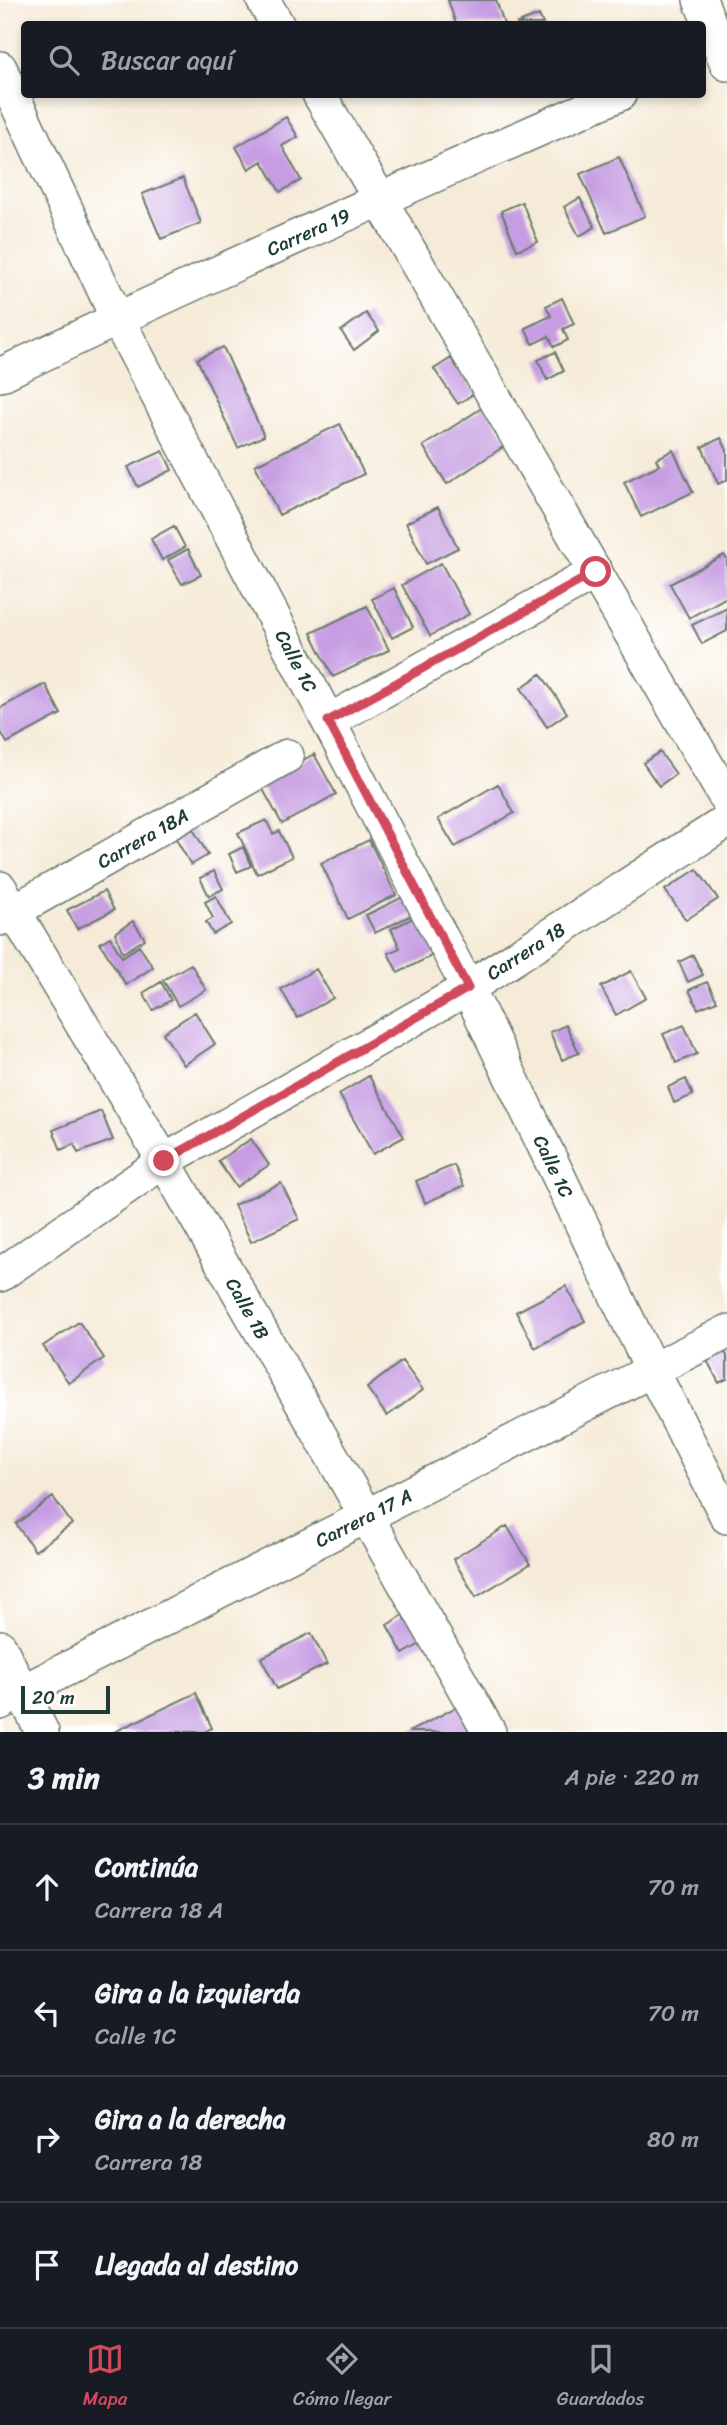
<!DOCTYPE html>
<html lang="es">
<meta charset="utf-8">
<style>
body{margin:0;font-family:Sriracha,sans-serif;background:#20242c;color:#f1f3f6}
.scale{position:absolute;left:21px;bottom:18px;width:89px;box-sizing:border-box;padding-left:7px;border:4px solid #1f3d34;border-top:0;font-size:19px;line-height:24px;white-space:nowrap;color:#1f3d34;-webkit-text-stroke:5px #fff;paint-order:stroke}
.stop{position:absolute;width:21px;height:21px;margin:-16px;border:5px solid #d1495b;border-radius:50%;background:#fff}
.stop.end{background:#d1495b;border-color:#fff;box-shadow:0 2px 7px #0008}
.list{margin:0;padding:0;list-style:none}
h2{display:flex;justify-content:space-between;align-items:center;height:91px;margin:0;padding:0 28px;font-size:30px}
h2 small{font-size:23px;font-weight:400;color:#9ea1a6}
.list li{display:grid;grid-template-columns:46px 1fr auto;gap:21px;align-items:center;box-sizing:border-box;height:126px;padding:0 28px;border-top:2px solid #363941}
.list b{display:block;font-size:26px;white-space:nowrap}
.list p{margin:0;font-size:23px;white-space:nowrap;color:#9ea1a6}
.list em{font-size:23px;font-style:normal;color:#9ea1a6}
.icon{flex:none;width:38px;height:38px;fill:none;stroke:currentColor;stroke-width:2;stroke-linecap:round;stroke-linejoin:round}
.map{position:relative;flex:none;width:727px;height:1732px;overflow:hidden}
.search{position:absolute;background:#171b24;box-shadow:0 4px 10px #0003;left:21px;right:21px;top:21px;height:77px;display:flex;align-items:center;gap:18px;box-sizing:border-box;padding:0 24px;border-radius:7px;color:#9ea1a6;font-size:26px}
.sheet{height:595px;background:#171b24}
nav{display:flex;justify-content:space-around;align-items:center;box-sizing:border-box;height:98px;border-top:2px solid #363941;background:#171b24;font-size:19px;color:#9ea1a6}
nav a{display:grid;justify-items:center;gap:4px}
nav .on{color:#d1495b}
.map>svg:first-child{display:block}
.building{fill:#c69de2}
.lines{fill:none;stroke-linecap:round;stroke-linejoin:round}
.street-casing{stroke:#6a7a6d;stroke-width:36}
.street{stroke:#fff;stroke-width:33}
.route{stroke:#d1495b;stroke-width:9}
.labels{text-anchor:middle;stroke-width:7;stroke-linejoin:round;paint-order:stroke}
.street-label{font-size:19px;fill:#1f3d34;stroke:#fff}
</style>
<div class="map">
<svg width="727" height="1732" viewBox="0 0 727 1732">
<rect width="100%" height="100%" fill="#fff"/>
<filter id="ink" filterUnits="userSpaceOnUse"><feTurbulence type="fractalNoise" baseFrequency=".0143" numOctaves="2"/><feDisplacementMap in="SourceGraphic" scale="14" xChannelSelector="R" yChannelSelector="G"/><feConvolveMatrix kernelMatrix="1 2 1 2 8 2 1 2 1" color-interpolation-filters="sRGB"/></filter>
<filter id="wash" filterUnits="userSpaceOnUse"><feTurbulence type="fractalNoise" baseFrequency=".00686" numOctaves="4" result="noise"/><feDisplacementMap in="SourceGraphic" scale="28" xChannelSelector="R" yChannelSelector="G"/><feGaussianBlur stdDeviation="1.57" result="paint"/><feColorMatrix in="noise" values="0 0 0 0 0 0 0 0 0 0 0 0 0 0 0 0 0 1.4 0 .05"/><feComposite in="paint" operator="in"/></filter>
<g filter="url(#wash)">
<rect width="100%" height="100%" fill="#f6ebd8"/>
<g id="blocks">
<path class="building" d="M448 0H496L504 24H456Z
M539 15 543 24H516Z
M286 117 298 137 282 146 301 180 280 192 262 161 249 169 236 147Z
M619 157 645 216 606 233 580 174Z
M183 178 201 223 161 239 142 194Z
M580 198 595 227 579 236 564 207Z
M522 202 538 242 517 250 501 211Z
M562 298 574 324 563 329 568 340 554 347 549 336 533 344 525 328 551 316 546 306Z
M366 313 379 331 354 350 341 331Z
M223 347 264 436 238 448 197 359Z
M555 352 564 371 547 380 538 360Z
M451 358 475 393 458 404 434 369Z
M485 406 509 443 447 484 423 446Z
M340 424 364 474 279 515 255 465Z
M721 438 727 450V480L718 484 702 447Z
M673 450 693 492 641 517 624 482 659 465 656 459Z
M163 451 172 470 138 487 128 467Z
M438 507 458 548 426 564 406 523Z
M174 526 185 547 162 560 151 539Z
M188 549 201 575 182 584 168 560Z
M724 555 727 559V597L689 618 670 584Z
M441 563 469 614 430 636 402 585Z
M394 588 413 627 392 638 372 599Z
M367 606 389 650 333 677 311 633Z
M727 608V631L702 644 692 625Z
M541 674 567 713 547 727 521 688Z
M45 684 61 714 7 743 0 730V708Z
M660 752 676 774 659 786 643 763Z
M314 754 336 794 282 824 260 784Z
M498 784 514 813 455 847 438 819Z
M266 820 273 834 279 831 292 857 257 874 238 833Z
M193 829 208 855 191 865 176 839Z
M369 840 396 895 348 919 321 863Z
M243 847 251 866 237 872 229 854Z
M697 869 718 899 686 920 665 890Z
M214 871 223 889 209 896 200 878Z
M104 891 114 910 77 929 67 910Z
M411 893 420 911 375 933 366 915Z
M216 896 231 924 213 934 206 922 213 918 205 902Z
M421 914 439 952 398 973 388 953 400 948 391 929Z
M133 921 145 939 123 953 115 933Z
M110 937 122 957 139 946 153 967 126 985 100 943Z
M693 955 703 975 688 982 679 962Z
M191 964 206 990 178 1006 163 980Z
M316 969 333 998 297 1018 281 989Z
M631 971 646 998 616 1015 601 987Z
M161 982 171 1000 153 1010 143 993Z
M707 982 717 1001 698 1009 689 990Z
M195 1012 215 1044 184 1065 163 1033Z
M566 1025 579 1053 562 1060 550 1032Z
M684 1025 697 1054 676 1063 663 1034Z
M369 1076 404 1137 373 1154 339 1094Z
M686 1079 693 1095 674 1103 668 1087Z
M101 1111 113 1140 78 1153 74 1144 61 1150 53 1130Z
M251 1139 269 1165 236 1187 218 1161Z
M454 1165 464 1186 425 1203 416 1181Z
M281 1183 299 1219 251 1242 234 1205Z
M566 1286 585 1321 535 1348 516 1312Z
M79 1322 104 1358 69 1383 43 1346Z
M719 1342 727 1356V1379L719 1383 702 1351Z
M402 1361 423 1390 387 1416 367 1388Z
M53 1497 72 1524 35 1551 16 1524Z
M507 1526 530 1564 476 1597 453 1559Z
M413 1609 430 1638 403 1654 387 1625Z
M311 1633 327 1664 277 1689 261 1658Z
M196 1693 212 1728 204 1732H114Z
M462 1704 477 1732H409Z"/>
</g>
</g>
<g filter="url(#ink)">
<use href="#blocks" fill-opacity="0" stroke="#6a7a6d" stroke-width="2"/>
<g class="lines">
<defs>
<g id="street">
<path d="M263 0 277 24"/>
<path d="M700 0 727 64"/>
<path id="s1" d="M0 68 117 318 468 988 652 1370 727 1517"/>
<path d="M319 94 727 800"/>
<path id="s2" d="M0 375C204 276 412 185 620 94"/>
<path d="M329 721 596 572"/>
<path id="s3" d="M0 888 164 1161 489 1732"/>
<path id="s4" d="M0 919 287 756"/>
<path id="s5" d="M0 1275 164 1161 468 988 727 821"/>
<path d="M0 1647 42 1732"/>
<path id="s6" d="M0 1703 727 1332"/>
</g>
</defs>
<use href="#street" class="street-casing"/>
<use href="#street" class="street"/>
</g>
</g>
<g class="lines" filter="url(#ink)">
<path class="route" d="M164 1161 468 988 328 721 596 572"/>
</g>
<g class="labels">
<g class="street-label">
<text dy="7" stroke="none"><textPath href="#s2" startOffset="340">Carrera 19</textPath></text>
<text dy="7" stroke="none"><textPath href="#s1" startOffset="663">Calle 1C</textPath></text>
<text dy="7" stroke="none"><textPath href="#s4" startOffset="164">Carrera 18A</textPath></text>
<text dy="7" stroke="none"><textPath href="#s5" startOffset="618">Carrera 18</textPath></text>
<text dy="7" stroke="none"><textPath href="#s1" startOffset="1230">Calle 1C</textPath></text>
<text dy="7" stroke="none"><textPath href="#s3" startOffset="488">Calle 1B</textPath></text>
<text dy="7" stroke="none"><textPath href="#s6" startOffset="408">Carrera 17 A</textPath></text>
</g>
</g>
</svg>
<div class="scale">20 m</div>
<div class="stop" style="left:596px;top:572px"></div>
<div class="stop end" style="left:164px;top:1161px"></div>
<div class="search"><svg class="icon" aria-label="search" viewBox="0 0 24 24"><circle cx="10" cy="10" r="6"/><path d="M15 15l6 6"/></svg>Buscar aquí</div>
</div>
<section class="sheet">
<h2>3 min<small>A pie · 220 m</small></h2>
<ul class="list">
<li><svg class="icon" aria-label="ahead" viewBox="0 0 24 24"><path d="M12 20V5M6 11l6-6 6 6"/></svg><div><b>Continúa</b><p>Carrera 18 A</p></div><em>70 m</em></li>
<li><svg class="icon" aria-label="left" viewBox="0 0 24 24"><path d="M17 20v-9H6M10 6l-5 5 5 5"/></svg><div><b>Gira a la izquierda</b><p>Calle 1C</p></div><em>70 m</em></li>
<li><svg class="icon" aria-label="right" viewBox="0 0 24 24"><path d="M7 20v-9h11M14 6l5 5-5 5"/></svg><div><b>Gira a la derecha</b><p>Carrera 18</p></div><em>80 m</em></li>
<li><svg class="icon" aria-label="arrive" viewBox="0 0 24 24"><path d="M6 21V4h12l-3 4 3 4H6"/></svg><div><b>Llegada al destino</b></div></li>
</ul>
</section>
<nav>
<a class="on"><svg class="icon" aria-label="map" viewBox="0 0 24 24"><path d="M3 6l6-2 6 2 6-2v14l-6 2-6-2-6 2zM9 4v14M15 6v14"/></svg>Mapa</a>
<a><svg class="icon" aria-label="directions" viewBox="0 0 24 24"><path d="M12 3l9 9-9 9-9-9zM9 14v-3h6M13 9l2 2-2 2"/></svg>Cómo llegar</a>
<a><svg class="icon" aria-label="saved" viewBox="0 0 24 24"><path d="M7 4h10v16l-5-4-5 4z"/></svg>Guardados</a>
</nav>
